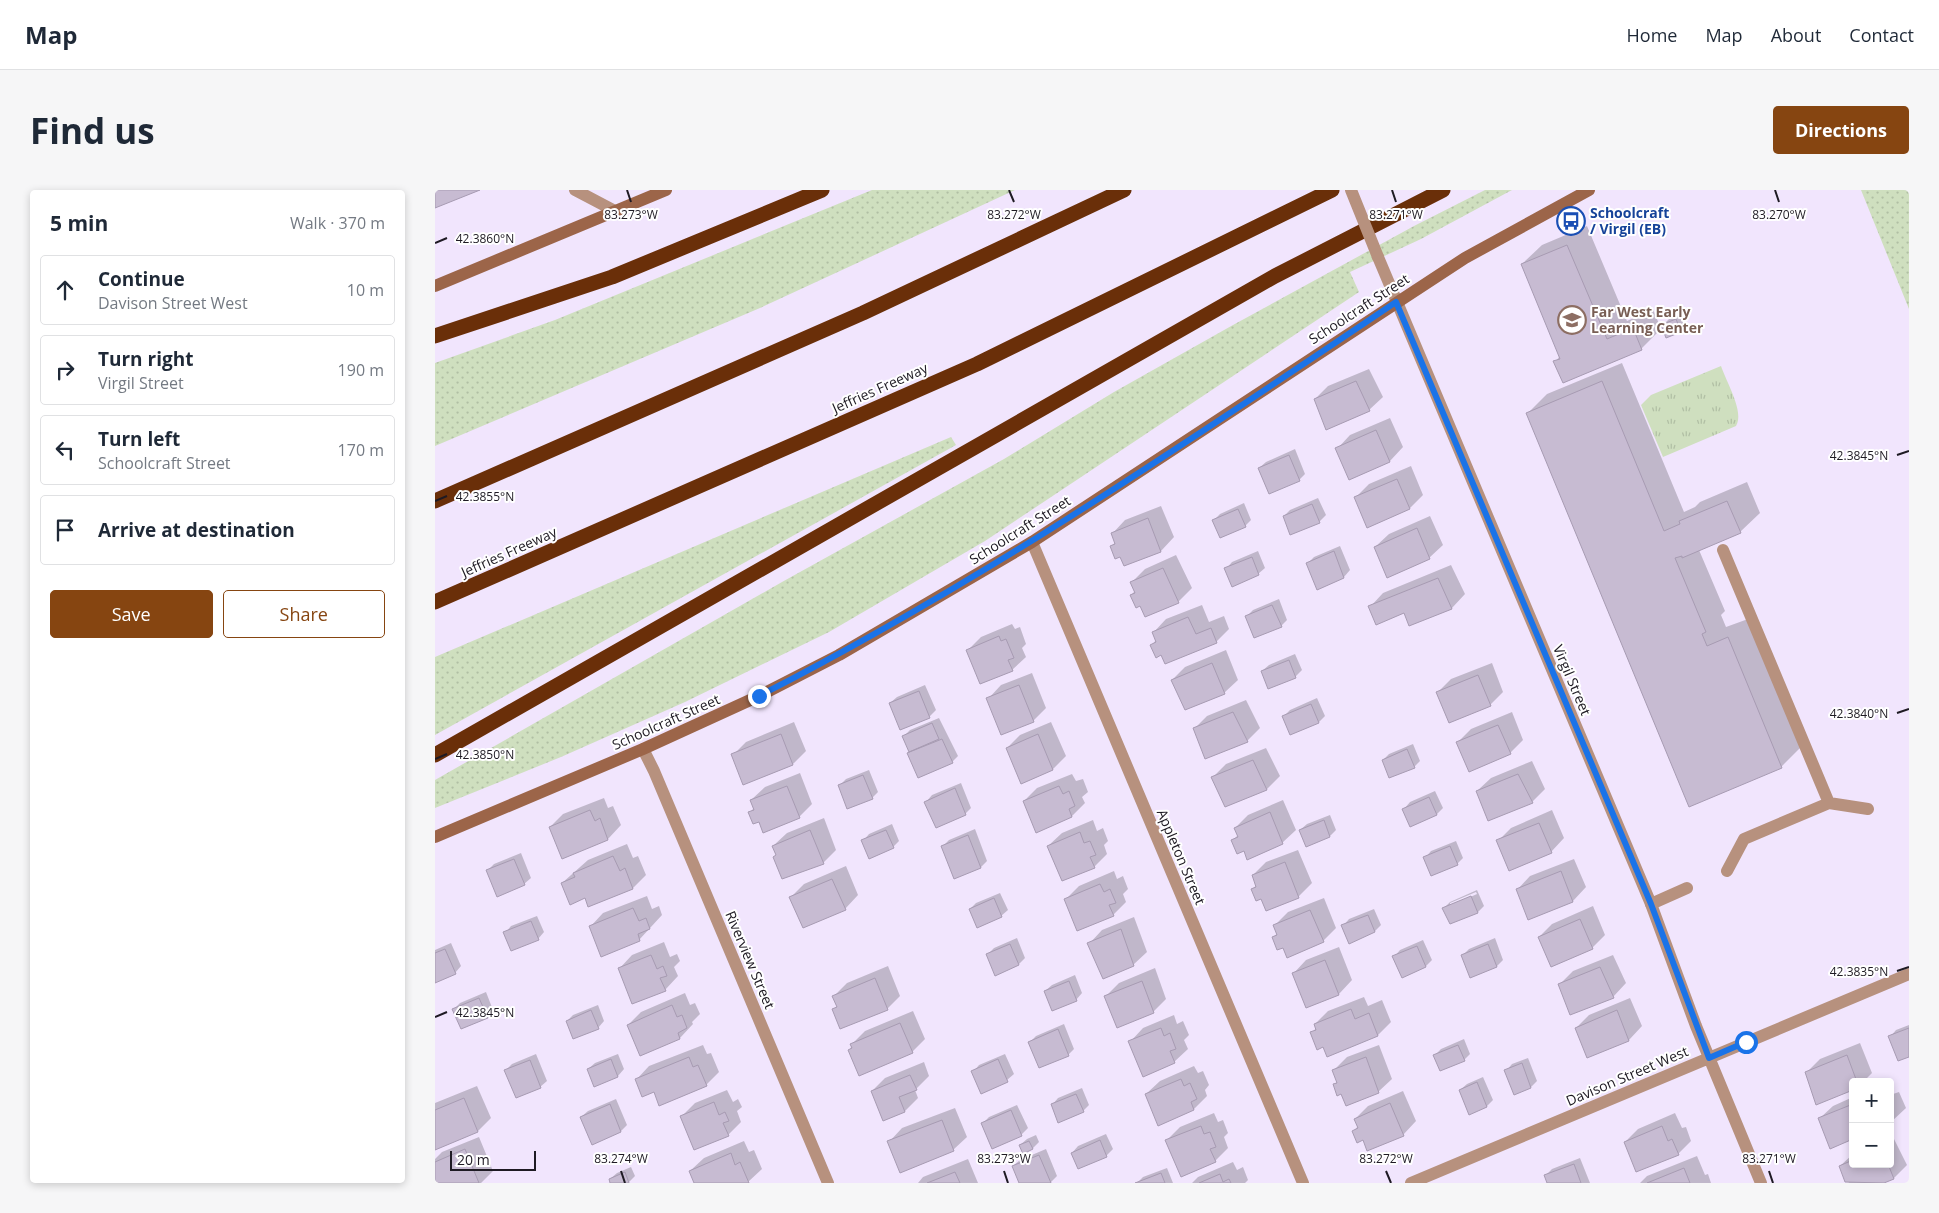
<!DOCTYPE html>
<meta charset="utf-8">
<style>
body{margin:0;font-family:"Open Sans",sans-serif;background:#f6f6f7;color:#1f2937}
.controls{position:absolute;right:15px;bottom:15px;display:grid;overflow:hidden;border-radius:5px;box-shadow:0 2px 8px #0003}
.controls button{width:45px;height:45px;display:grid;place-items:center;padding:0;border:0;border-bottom:1px solid #e0e1e3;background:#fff;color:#1f2937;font:25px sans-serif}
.scale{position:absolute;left:15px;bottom:12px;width:86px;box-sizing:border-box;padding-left:5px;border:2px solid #1e1a23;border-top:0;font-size:14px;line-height:18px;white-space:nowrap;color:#1e1a23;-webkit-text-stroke:4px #fff;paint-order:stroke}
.stop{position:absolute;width:15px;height:15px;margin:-11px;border:4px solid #1a73e8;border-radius:50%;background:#fff}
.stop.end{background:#1a73e8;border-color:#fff;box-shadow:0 1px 5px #0008}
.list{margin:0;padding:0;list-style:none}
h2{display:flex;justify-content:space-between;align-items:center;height:65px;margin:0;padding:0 20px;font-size:21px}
h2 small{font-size:16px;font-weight:400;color:#747a83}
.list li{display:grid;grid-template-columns:32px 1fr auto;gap:15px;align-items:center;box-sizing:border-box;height:70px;margin:0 10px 10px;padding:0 10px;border:1px solid #e0e1e3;border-radius:5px}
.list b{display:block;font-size:19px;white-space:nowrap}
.list p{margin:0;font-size:16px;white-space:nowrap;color:#747a83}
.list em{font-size:16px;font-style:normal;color:#747a83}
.actions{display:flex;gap:10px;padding:15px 20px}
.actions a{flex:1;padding:11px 0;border:1px solid #864511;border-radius:5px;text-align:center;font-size:18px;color:#864511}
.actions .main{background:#864511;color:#fff}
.icon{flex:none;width:28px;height:28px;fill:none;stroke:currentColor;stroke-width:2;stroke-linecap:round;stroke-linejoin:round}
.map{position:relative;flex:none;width:1474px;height:993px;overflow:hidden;border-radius:5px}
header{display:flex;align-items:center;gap:30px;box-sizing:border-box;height:70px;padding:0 25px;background:#fff;border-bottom:1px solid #e0e1e3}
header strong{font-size:24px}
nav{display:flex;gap:28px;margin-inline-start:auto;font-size:18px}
.intro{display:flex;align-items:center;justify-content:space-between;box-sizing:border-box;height:120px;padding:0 30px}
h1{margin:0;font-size:35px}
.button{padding:12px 22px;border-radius:5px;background:#864511;color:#fff;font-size:18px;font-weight:700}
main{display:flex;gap:30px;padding:0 30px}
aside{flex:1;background:#fff;border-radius:5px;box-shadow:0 2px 8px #0003}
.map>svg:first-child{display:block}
.grass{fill:url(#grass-dots)}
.park{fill:url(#park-tufts)}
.shadow{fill:#0003;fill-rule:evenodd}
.building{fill:#c7bbd2;stroke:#a79bb2}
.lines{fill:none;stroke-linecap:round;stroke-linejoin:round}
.service{stroke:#b7917e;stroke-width:12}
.minor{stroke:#b7917e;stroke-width:12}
.secondary{stroke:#9c6549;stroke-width:12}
.motorway{stroke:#6a2f09;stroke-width:15}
.minor-bridge{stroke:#b7917e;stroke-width:12}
.route{stroke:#1a73e8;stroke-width:6}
.ticks{fill:none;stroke:#1e1a23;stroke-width:2}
.labels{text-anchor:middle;stroke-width:4;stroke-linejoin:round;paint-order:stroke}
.transit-label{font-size:14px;font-weight:bold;fill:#164399;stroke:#fff;text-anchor:start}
.street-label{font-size:14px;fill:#1e1a23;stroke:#fff}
.education-label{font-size:14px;font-weight:bold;fill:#785e54;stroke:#fff;text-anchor:start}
.ticks-label{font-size:12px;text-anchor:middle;fill:#1e1a23;stroke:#fff;stroke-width:4;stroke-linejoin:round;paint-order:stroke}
</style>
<header>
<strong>Map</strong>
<nav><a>Home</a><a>Map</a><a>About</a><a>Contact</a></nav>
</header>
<div class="intro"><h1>Find us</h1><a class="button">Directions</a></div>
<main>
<aside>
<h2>5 min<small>Walk · 370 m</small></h2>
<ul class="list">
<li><svg class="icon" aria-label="ahead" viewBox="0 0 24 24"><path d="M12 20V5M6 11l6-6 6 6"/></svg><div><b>Continue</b><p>Davison Street West</p></div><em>10 m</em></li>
<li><svg class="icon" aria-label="right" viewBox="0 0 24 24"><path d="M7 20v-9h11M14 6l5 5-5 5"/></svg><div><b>Turn right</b><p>Virgil Street</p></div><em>190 m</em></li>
<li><svg class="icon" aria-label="left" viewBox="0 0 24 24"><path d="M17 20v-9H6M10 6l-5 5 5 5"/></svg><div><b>Turn left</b><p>Schoolcraft Street</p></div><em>170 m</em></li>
<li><svg class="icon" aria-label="arrive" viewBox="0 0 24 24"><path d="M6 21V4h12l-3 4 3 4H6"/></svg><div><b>Arrive at destination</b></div></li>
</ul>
<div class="actions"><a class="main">Save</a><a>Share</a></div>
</aside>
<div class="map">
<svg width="1474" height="993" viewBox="0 0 1474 993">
<defs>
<pattern id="grass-dots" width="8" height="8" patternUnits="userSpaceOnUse" patternTransform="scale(1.25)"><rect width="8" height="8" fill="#cfdfbf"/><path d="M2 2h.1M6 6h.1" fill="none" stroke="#b1bfa4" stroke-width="1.8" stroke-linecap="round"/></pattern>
<pattern id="park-tufts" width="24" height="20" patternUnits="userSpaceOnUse" patternTransform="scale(1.25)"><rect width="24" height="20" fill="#cfdfbf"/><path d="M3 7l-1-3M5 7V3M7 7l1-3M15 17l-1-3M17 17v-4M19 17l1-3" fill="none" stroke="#b1bfa4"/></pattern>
</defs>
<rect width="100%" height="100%" fill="#f1e5fd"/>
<path class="grass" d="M437 0H580L325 118 0 256V173L120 130Z
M1050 0H1077L986 49 915 82 924 102 550 351 394 442 250 512 126 567 0 618V590L347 392 569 269 679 202 798 135 979 36Z
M1426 0H1474V119Z
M516 247 521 255 0 545V467Z"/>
<path class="park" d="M1286 176C1291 191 1310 223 1301 236L1228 267 1206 215 1216 205Z"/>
<path class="shadow" d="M1152 36 1192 131 1218 119 1226 139 1206 159 1120 172 1125 166 1087 74 1107 55Z
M1247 124 1251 134 1245 140 1227 136 1234 129Z
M1187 173 1249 322 1260 317 1265 312 1312 292 1325 323 1305 342 1264 360 1290 421 1286 425 1291 437 1313 429 1366 557 1346 577 1092 224 1112 204Z
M934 179 948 207 934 220 880 209 893 196Z
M955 228 968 257 955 271 915 288 902 259 915 245Z
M860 259 870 284 864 290 824 278 831 272Z
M976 276 988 305 975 318 933 336 921 307 934 294Z
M883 308 891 325 884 332 849 326 855 320Z
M809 313 816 330 810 336 779 330 785 324Z
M726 316 739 347 726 361 690 375 686 365 676 356 681 352 677 344 690 330Z
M995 326 1008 355 994 368 940 357 954 344Z
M905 356 915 380 909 387 873 373 879 367Z
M823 361 830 378 823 384 791 379 797 372Z
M741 365 757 398 744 411 711 426 706 414 696 405 700 401 697 392 710 379Z
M1016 375 1030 404 1017 418 975 435 969 421 935 417 948 403Z
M844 409 852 430 846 436 812 426 818 420Z
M767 415 774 432 789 426 794 439 781 452 727 464 717 455 721 450 718 443 731 429Z
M577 434 580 439 585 437 591 454 587 458 591 467 577 480 533 460 546 447Z
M791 460 803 490 789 503 737 490 750 477Z
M860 464 867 480 860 487 827 481 834 475Z
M1057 473 1068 502 1055 515 1003 502 1016 489Z
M597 483 611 518 598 531 553 509 566 495Z
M490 495 501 520 494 527 455 513 462 507Z
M882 508 890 526 884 532 849 526 855 520Z
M811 510 825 538 812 551 759 539 772 526Z
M1077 522 1088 550 1075 563 1023 552 1036 539Z
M504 528 523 566 517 572 483 587 469 546 475 540Z
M359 532 371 561 358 574 298 565 311 552Z
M616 532 631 566 618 579 587 592 572 558 585 545Z
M978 554 985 571 979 577 948 570 954 564Z
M831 558 845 586 832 599 791 616 778 587 791 574Z
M1097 571 1110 599 1097 612 1042 601 1056 588Z
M434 580 443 602 437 608 404 596 411 589Z
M365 583 377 614 364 627 324 631 315 622 319 618 316 610 330 597Z
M637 584 641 591 648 589 653 602 647 607 650 613 637 626 589 611 602 598Z
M526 593 536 618 530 624 491 612 497 605Z
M1000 601 1008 618 1002 624 969 619 975 612Z
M169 608 173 618 178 616 186 635 173 649 128 667 115 637 128 624Z
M848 610 861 640 847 653 809 659 797 651 803 645 800 638 813 625Z
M1117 620 1129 648 1116 662 1063 651 1076 638Z
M895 625 901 640 895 646 871 655 865 640 872 634Z
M389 628 401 660 388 673 342 664 338 656 352 643Z
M658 630 662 641 668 638 673 651 669 655 672 664 659 677 613 656 627 643Z
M457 634 464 651 458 657 428 651 434 644Z
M540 639 552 671 546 677 508 656 514 650Z
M1021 651 1028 668 1022 674 990 668 996 661Z
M192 654 198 668 203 666 211 685 198 698 154 716 150 707 127 693 153 670Z
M863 660 877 693 864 706 832 719 827 708 817 699 822 695 818 685 831 672Z
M86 663 96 688 89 694 52 681 59 674Z
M1139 669 1151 697 1138 711 1094 728 1082 700 1095 686Z
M411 676 423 705 410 719 356 707 369 694Z
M679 681 682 689 688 686 693 699 688 704 691 712 678 725 631 709 644 696Z
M1042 700 1049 716 1043 722 1009 718 1015 712ZM1041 702 1042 704 1015 716V713Z
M565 703 573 720 566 726 535 719 541 713Z
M212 706 217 719 224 716 227 725 204 750 155 737 168 723Z
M889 708 901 738 888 751 848 756 838 747 843 743 840 735 853 722Z
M1158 716 1170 745 1157 758 1104 747 1117 734Z
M939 719 946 735 940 741 914 752 908 736 914 729Z
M102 726 109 742 103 749 70 743 76 736Z
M699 727 712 762 698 775 654 754 667 740Z
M582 748 590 768 584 774 552 765 559 758Z
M1060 748 1068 770 1062 776 1036 786 1027 766 1034 759Z
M988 750 997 770 991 776 959 767 965 760Z
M229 752 235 767 242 764 245 771 239 777 243 786 230 800 184 779 197 765Z
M16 753 26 776 20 783 0 791V760Z
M904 757 917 790 904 804 872 817 858 784 871 770Z
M1178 765 1191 793 1178 807 1125 794 1138 781Z
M453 776 465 806 452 819H399L403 815 399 806 412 793Z
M720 778 731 809 718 822 671 806 684 793Z
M640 785 647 803 641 810 610 801 617 795Z
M51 802 58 820 52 827 19 819 25 813Z
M250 803 255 815 260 813 265 824 257 832 258 834 245 848 206 864 193 835 206 822Z
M929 807 933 816 947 810 956 832 943 845 888 855 877 843 881 838 880 834 893 821Z
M1195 808 1207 836 1194 850 1153 866 1141 838 1154 825Z
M163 815 169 831 163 838 132 831 138 825Z
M478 821 490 849 477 862 415 860 417 854 430 841Z
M739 825 742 834 748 831 754 845 749 850 753 859 739 872 695 852 708 838Z
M629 834 639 859 633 865 595 852 601 846Z
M1474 835V865L1455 847 1461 840Z
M1029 849 1035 864 1029 870 1000 865 1006 859Z
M1425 853 1437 883 1428 892 1371 883 1385 869Z
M268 855 272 864 276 863 284 882 271 895 219 900 201 890 214 876Z
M944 855 957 889 943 902H907L899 895 903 891 899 880 912 867Z
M101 864 112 891 105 897 71 880 77 874Z
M183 864 189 879 183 886 160 895 153 879 160 873Z
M570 864 579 884 572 890 547 902 538 882 544 875Z
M1093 868 1102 891 1096 897 1071 881 1077 874Z
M489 872 494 886 480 900 483 908 470 921 449 930 437 901 450 888Z
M759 876 763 883 768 881 774 895 770 900 772 906 759 919 711 904 725 891Z
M1048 887 1058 910 1052 916 1035 923 1025 900 1032 894Z
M42 896 56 928 43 941 0 959V913Z
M647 898 654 915 648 921 617 915 623 908Z
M292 900 298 912 303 909 307 917 302 921 306 932 293 945 247 926 260 913Z
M968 901 981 931 968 945 928 949 918 942 923 936 920 929 933 916Z
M1464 902 1471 918 1455 933V905Z
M1418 907V948L1384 929 1398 916Z
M181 909 192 935 186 941 146 927 153 921Z
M582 915 593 938 586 945 548 933 554 927Z
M520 918 532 947 518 960 454 952 467 938Z
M779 923 783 932 788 930 793 943 789 947 793 958 780 971 732 950 745 937Z
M1240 923 1247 938 1251 937 1256 951 1243 964 1190 952 1203 939Z
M671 944 678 959 671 966 637 963 643 956Z
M601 945 604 952 598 958 588 962 585 955 592 949Z
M44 947 58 981 46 993H0V969L7 962Z
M1458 947 1472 975 1459 988 1446 993H1414L1405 976 1418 964V974H1455V948Z
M309 951 314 962 319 960 327 979 313 992 261 993 255 981 269 968Z
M611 959 622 986 615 993H585L578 976 585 970Z
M1262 966 1270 985 1273 984 1276 993H1205L1212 986Z
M1145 968 1155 993H1114L1111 985 1117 979Z
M533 969 543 993H483L488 987Z
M798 972 802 980 808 977 813 990 810 993H757L763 987Z
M196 977 200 986 194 992 177 993 175 989 182 983Z
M732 978 738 993H702L708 987Z"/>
<path class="building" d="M0 0H45L0 18Z
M1132 55 1172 149 1198 138 1207 160 1128 193 1118 171 1125 169 1086 74Z
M1241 129 1246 142 1231 148 1226 135Z
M921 191 935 221 891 240 879 209Z
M1167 191 1229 341 1245 334 1244 331 1292 311 1306 343 1247 368V366L1240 368 1271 442 1267 444 1272 456 1293 447 1347 578 1254 617 1091 223Z
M941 240 955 272 914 290 900 258Z
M854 265 865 291 834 304 823 278Z
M962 289 975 319 932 338 919 307Z
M877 314 885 333 855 345 848 326Z
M803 319 811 337 785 348 777 330Z
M713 328 726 362 689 376 685 367 680 369 675 356 680 354 676 343Z
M982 338 995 369 952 388 939 357Z
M899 361 909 388 882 400 871 373Z
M817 367 824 385 797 397 789 378Z
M728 378 744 413 710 427 705 416 701 418 695 405 700 403 695 392Z
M1003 388 1017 419 974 436 969 423 941 435 933 416Z
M837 415 847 437 819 448 810 426Z
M753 427 761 444 776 438 782 453 730 474 726 465 721 468 715 455 721 452 717 442Z
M564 446 566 451 571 449 579 468 573 470 578 481 545 494 531 460Z
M854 470 861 488 833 499 826 481Z
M777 473 790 504 750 520 736 490Z
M1043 485 1056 516 1014 533 1001 502Z
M584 495 599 532 566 545 551 508Z
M484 501 495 528 465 540 454 513Z
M876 514 884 533 855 545 847 526Z
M798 522 813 552 770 569 758 538Z
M497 533 504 549 474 562 467 546Z
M1063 535 1076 564 1034 582 1021 552Z
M346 544 358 575 308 595 296 564Z
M603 544 618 580 586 594 571 558Z
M507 549 518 573 483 588 472 563Z
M972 559 980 578 954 588 947 570Z
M818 570 832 600 790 617 776 587Z
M1083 584 1098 613 1053 631 1041 601Z
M428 585 438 609 412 619 403 595Z
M352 596 365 628 328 643 324 632 318 634 313 622 319 620 315 610Z
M624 596 628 604 634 601 640 616 634 619 637 627 601 643 588 611Z
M520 598 531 625 501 638 489 612Z
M994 607 1002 625 975 637 967 619Z
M155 620 160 631 165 628 173 650 127 669 114 637Z
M835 622 848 654 812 670 809 661 802 664 796 650 803 647 799 638Z
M889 630 895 647 871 657 864 640Z
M1104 633 1117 663 1074 681 1061 650Z
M375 640 389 674 347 689 338 667 341 665 337 656Z
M451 640 459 658 434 669 426 650Z
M645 642 649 653 655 651 661 665 655 667 660 678 627 691 612 656Z
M533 645 546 678 519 689 506 656Z
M1015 656 1023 675 996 686 988 667Z
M178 666 185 681 190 678 198 699 153 717 150 708 135 715 126 693 140 687 138 683Z
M79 669 90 695 62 707 51 680Z
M850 672 864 708 831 721 826 709 821 711 816 699 821 697 817 685Z
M1126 681 1138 712 1093 730 1081 699Z
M397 689 411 720 368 738 354 707Z
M665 694 669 702 675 699 681 713 674 715 679 726 642 741 629 709Z
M1036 706 1043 723 1015 734 1007 718Z
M559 708 567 727 542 738 534 719Z
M198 718 204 731 211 728 215 739 203 744 205 751 166 767 154 736Z
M875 720 889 752 852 768 848 758 842 760 837 747 842 745 838 735Z
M933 725 940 742 914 754 906 735Z
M1145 729 1158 759 1116 777 1103 747Z
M96 731 104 750 76 761 68 742Z
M686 739 699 776 668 789 652 753Z
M575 754 584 775 560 786 551 764Z
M1053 754 1062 777 1035 788 1026 765Z
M982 756 991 777 967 788 957 766Z
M10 759 21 784 0 793V763Z
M216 765 222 779 228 776 232 786 225 788 231 801 197 814 183 778Z
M890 770 904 805 871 818 857 783Z
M1165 777 1179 808 1135 825 1123 794Z
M440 788 453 820 405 839 397 819 402 817 397 806Z
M634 791 642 811 617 821 609 801Z
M707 791 719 823 682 838 669 806Z
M44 808 53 828 26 839 17 819Z
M237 815 242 827 247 825 252 838 243 843 245 849 205 866 192 835Z
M916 819 920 829 934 823 943 846 892 867 888 857 882 860 875 842 881 840 879 834Z
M156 820 164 839 138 849 131 831Z
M1182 820 1194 851 1152 868 1140 838Z
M465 833 478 863 424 886 413 860 417 858 415 854Z
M726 838 729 846 735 843 741 859 735 861 740 873 708 887 693 851Z
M1474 838V867L1463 871 1453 846Z
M623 839 634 866 604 878 593 852Z
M1023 855 1030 871 1005 881 998 865Z
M1412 865 1422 892H1418V900L1381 915 1370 882Z
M254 867 258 877 263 875 272 896 224 916 219 902 207 907 200 889Z
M931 867 944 903 911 916 906 904 902 906 898 894 902 893 897 880Z
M176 869 183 887 159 897 152 879Z
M563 869 573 892 546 904 536 881Z
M95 870 106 898 81 908 69 880Z
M1087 873 1096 898 1079 905 1069 880Z
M475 885 482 900 464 907 470 922 448 931 436 901Z
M746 889 749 896 755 893 762 909 756 912 759 920 723 936 710 904Z
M1042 892 1052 917 1034 925 1024 900Z
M641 904 649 922 623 933 616 914Z
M29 908 43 942 0 960V920Z
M279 912 284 925 290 922 294 931 288 933 294 946 259 960 245 926Z
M955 913 969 946 932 961 928 950 922 953 917 941 923 938 919 929Z
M175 914 186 942 157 955 145 927Z
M1418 914V949L1395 959 1383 928Z
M576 920 587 946 557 959 546 933Z
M507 930 519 961 465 983 452 951Z
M766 936 769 944 775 942 781 957 775 959 781 972 746 987 730 950Z
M1227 936 1233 951 1237 949 1244 965 1201 982 1189 952Z
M665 950 672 967 643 979 636 963Z
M594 951 598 959 588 964 584 955Z
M30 959 44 993H0V972Z
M296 963 300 975 305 972 314 993H259L254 981Z
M604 965 616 993H584L577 976Z
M1418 970V974H1453L1459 989 1449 993 1410 992 1404 976Z
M1139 974 1146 993H1112L1109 985Z
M1249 978 1255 993H1212Z
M190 982 194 993H175L174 989Z
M520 982 525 993H492Z
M726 983 730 993H700Z
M785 984 788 992 794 989 796 993H764Z"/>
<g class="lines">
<path class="service" d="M1288 360 1394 613
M1292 681 1309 649 1394 613 1433 619
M1216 714 1252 698"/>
<path class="minor" d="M140 0 180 21
M943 67 1216 714 1261 836 1326 993
M597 352 868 993
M208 559 219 581 393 993
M976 993 1474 784"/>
<path class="secondary" d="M0 96 231 0
M0 647 208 559 324 506 404 465 597 352 1030 68 1154 0"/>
<path class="motorway" d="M0 146 177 87 387 0
M0 311 428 123 689 0
M0 412 542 174 897 0
M0 565 840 86 1008 0"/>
<path class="minor-bridge" d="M916 0 943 67"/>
</g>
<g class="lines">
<path class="route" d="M324 506C547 392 754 251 961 112L1216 714 1274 868 1311 852"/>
</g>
<path class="ticks" d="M192 0 196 12M574 0 579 12M957 0 961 12M1340 0 1344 12M0 53 12 48M1462 265 1474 261M0 311 12 306M1462 523 1474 519M0 569 12 564M1462 781 1474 777M0 827 12 822M186 981 190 993M569 981 573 993M951 981 956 993M1334 981 1338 993"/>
<defs>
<symbol id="bus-ring" viewBox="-11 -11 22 22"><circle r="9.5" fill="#fff" stroke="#1a4fb4" stroke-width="1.5"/><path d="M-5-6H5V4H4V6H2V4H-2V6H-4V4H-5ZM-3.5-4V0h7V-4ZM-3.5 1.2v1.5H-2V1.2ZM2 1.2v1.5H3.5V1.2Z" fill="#1a4fb4"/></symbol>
<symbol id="school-ring" viewBox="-11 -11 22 22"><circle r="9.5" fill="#fff" stroke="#8d6e63" stroke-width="1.5"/><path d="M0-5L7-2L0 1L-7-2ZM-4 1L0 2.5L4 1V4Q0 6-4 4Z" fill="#8d6e63"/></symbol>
</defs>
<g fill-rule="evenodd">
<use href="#bus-ring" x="1120" y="15" width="32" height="32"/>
<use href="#school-ring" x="1121" y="114" width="32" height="32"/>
</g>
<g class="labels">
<g class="transit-label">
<text x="1155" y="28">Schoolcraft<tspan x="1155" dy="16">/ Virgil (EB)</tspan></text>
</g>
<g class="street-label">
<text transform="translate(924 119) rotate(-33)" y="5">Schoolcraft Street</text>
<text transform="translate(445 198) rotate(-24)" y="5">Jeffries Freeway</text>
<text transform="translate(585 340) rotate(-32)" y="5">Schoolcraft Street</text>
<text transform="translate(74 362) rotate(-24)" y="5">Jeffries Freeway</text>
<text transform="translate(1137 490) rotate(67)" y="5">Virgil Street</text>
<text transform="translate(231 532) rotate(-24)" y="5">Schoolcraft Street</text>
<text transform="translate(746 667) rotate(67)" y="5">Appleton Street</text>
<text transform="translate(315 770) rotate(67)" y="5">Riverview Street</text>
<text transform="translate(1192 886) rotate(-23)" y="5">Davison Street West</text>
</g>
<g class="education-label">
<text x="1156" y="127">Far West Early<tspan x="1156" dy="16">Learning Center</tspan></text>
</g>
</g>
<g class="ticks-label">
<text x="196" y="29">83.273°W</text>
<text x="579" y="29">83.272°W</text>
<text x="961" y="29">83.271°W</text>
<text x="1344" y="29">83.270°W</text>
<text x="50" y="53">42.3860°N</text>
<text x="1424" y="270">42.3845°N</text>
<text x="50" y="311">42.3855°N</text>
<text x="1424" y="528">42.3840°N</text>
<text x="50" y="569">42.3850°N</text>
<text x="1424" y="786">42.3835°N</text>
<text x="50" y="827">42.3845°N</text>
<text x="186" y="973">83.274°W</text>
<text x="569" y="973">83.273°W</text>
<text x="951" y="973">83.272°W</text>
<text x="1334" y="973">83.271°W</text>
</g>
</svg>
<div class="controls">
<button>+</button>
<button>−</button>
</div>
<div class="scale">20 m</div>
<div class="stop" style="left:1311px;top:852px"></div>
<div class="stop end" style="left:324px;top:506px"></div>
</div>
</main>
